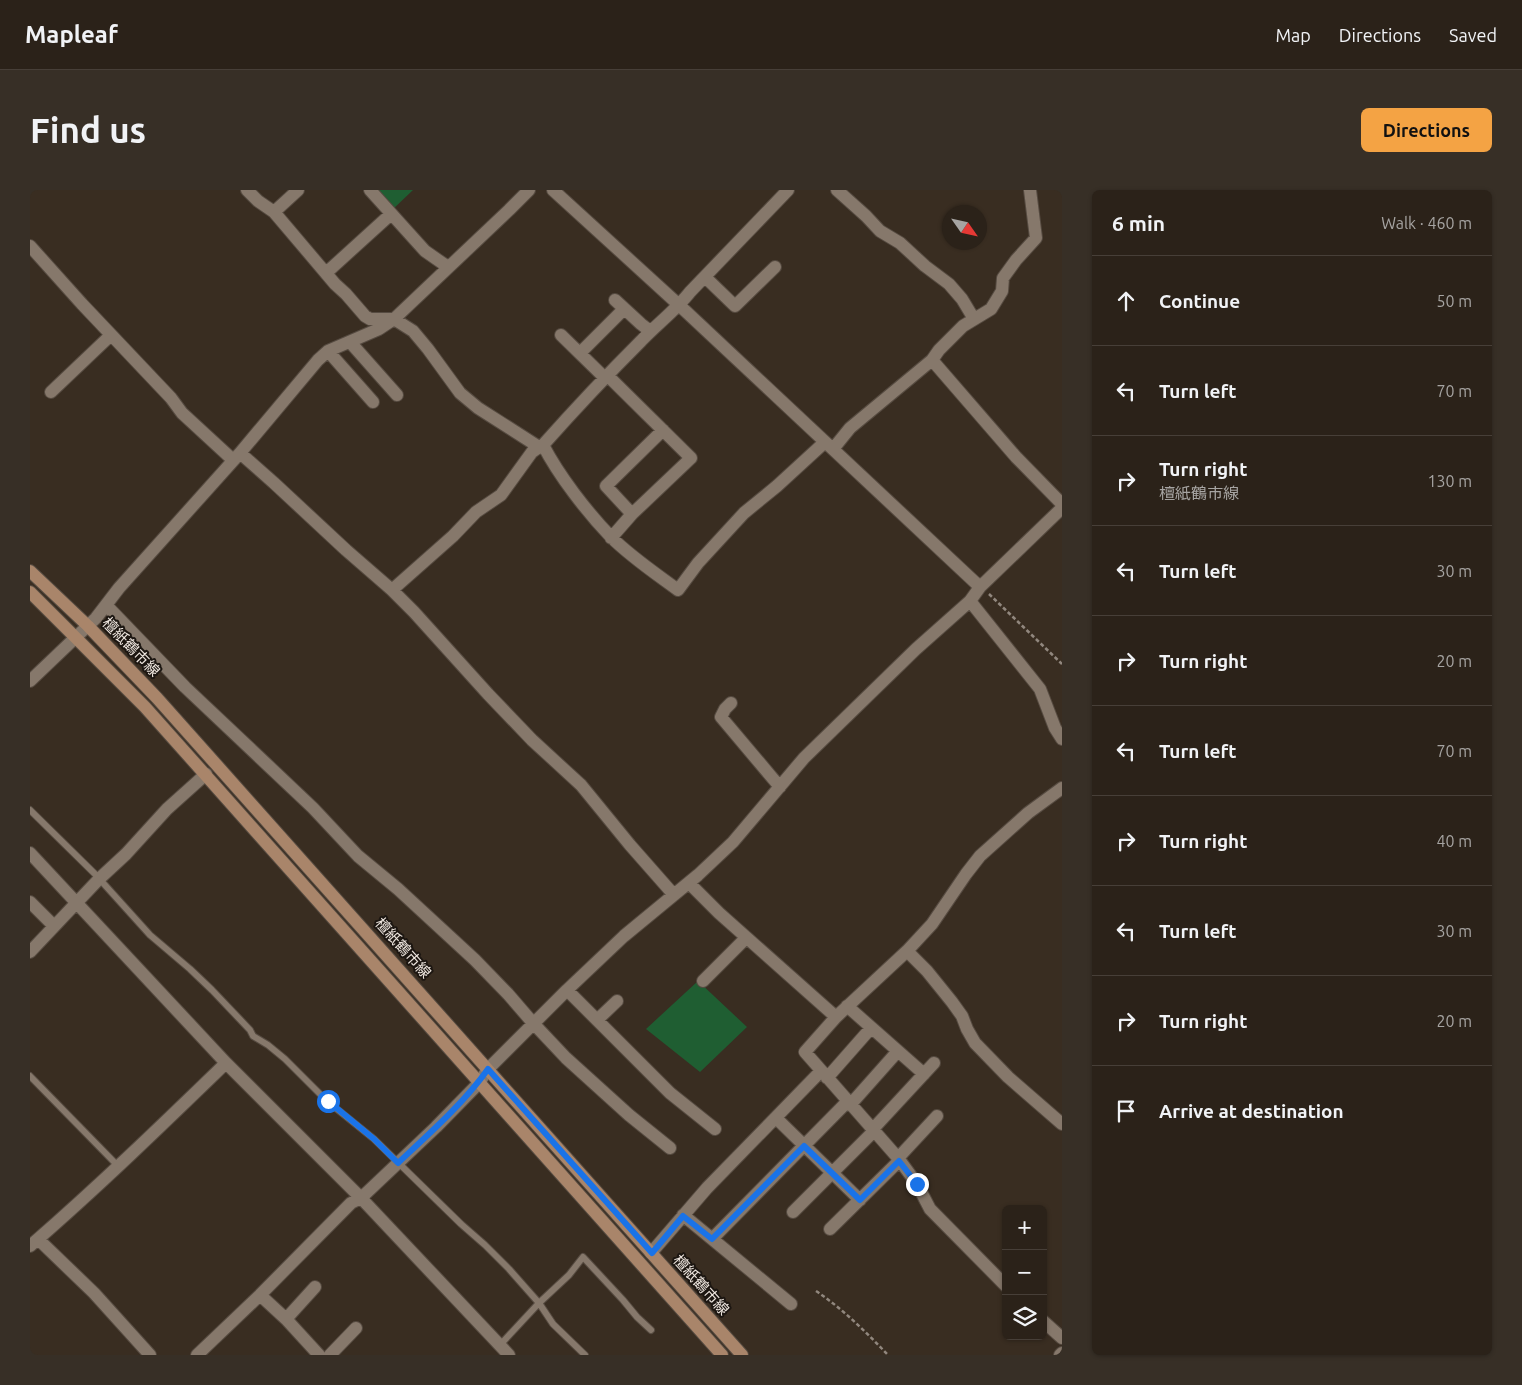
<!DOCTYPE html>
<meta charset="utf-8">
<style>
body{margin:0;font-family:Ubuntu,"Noto Sans JP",sans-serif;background:#372f26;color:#f1f3f6}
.controls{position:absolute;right:15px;bottom:15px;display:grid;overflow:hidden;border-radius:8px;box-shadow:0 1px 4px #0004}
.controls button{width:45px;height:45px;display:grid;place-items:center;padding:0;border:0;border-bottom:1px solid #473f38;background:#2b2219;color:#f1f3f6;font:25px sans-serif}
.compass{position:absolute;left:912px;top:15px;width:45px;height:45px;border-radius:50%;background:#2b2219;box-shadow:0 1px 4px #0004;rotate:124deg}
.stop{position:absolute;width:15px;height:15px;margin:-11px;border:4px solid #1a73e8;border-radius:50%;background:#fff}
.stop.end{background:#1a73e8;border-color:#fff;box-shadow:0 1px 5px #0008}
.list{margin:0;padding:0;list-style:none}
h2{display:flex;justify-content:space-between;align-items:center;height:65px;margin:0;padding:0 20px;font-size:21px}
h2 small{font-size:16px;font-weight:400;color:#a6a4a2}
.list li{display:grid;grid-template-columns:32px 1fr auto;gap:15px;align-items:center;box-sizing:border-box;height:90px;padding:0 20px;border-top:1px solid #473f38}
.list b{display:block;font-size:19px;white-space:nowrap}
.list p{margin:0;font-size:16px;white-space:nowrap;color:#a6a4a2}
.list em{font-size:16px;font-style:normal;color:#a6a4a2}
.icon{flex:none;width:28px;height:28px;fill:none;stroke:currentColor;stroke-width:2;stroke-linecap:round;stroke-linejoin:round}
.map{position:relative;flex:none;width:1032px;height:1165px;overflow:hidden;border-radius:8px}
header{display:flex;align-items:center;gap:30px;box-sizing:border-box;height:70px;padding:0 25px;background:#2b2219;border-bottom:1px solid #473f38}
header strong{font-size:24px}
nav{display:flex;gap:28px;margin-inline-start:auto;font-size:18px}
.intro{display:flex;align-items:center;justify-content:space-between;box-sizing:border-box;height:120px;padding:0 30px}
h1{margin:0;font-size:35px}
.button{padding:12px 22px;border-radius:8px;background:#f4a344;color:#111;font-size:18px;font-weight:700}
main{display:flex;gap:30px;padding:0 30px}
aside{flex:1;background:#2b2219;border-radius:8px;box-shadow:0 1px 4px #0004}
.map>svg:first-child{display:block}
.green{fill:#1f5e32}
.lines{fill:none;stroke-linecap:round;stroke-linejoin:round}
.service-casing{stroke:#564b41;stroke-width:8}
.minor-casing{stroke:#564b41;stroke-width:14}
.secondary-casing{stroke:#564b41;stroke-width:14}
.path{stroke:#91877e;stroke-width:2.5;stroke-dasharray:4 2.5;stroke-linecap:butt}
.service{stroke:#86786b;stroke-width:6}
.minor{stroke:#86786b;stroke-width:12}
.secondary{stroke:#a9856a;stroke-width:12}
.route{stroke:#1a73e8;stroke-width:6}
.labels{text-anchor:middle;stroke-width:4;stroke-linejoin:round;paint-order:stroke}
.street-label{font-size:15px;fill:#eee6df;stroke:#1c1611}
</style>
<header>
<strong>Mapleaf</strong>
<nav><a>Map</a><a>Directions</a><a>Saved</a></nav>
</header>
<div class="intro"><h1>Find us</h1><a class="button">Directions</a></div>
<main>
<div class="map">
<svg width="1032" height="1165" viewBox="0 0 1032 1165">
<rect width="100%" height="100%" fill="#392d21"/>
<path class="green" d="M341 0H383L360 22Z
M668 791 717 837 670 882 616 839Z"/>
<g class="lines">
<defs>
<path id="service" d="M0 620 65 684 120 745 160 779 182 800 220 840 223 846 238 855 255 869 297 911 344 949 431 1034 455 1055 479 1079 509 1113 523 1134 555 1165
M0 886 88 976
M470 1155 509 1113 539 1085 553 1067 593 1110 607 1127 621 1140"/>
<path id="minor" d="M217 0 228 11 244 22 305 94 316 104 335 126 340 129H364L383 141 398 159 430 203 448 218 509 257 513 255C545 219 577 185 611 151 627 134 646 120 660 102L758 0
M340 0 395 61 418 77
M523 0 649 115 950 397
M807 0 836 26 850 41 870 53 895 76 919 94 932 109 944 129
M244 22 268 0
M0 56 52 114 141 208 152 223 203 270
M296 83 361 24
M675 87 705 116 745 77
M585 110 611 134 620 141
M531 145 574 187
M320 152 367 205
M298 161 343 212
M550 163 594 119
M902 170 986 267 1032 314
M577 185 661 268 602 324 581 348
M21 202 81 145
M513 255C529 286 557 322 581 347 601 367 625 383 648 400L668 373 714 323 747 296 795 252
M803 259 820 238 902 170 909 160 933 136 961 119 972 101 973 88 986 70 1006 48 1000 0
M210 263 244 293 316 360 362 400 384 422 458 504 502 550 551 595 600 655 644 705
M602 324 576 296 633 240
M362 400 423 346 446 322 471 305 502 262 509 257
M940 411 1010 499 1025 538 1032 549
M76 415 155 497 283 618 328 666 368 699 445 770 478 804 503 833 536 868 599 925 640 958
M0 491 66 428 89 398 210 263 288 170 298 161 349 139 364 129 479 20 499 0
M701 513 695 519 691 527 750 597
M0 663 196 873 331 1008 479 1165
M659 693 689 723 806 827 877 761 902 734 936 684 950 666 998 623 1032 598
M0 712 24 736
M877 761 897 781 922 812 932 826 937 839 945 853 978 887 1032 934
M0 762 69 689 96 664 137 619 176 584
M673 791 716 748
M537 800 640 903 685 939
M817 816 894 884
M806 827 775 862 868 968 887 994 900 1019 976 1096
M567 830 587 811
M797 888 841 838
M820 915 868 861
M746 928 830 1010
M842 940 904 873
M868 968 907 926
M763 1022 844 941
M653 1025 761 1114
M800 1039 869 971
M8 1049 64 1103 120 1165
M682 1049 818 911
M0 1056C68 997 132 935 196 873
M621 1063 677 998 791 881
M230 1105 256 1129 289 1165
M256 1129 285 1097
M1013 1131 1032 1148
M167 1165 230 1105 321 1013 331 1008 406 937 449 893 458 879 537 800 594 746 668 685 703 652 774 568 886 459 940 411 950 397 1032 318
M300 1165 326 1138
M1030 1165 1032 1163"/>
<path id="secondary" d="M0 381 58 436 127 508 712 1165
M0 402 115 517 692 1165"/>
</defs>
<use href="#service" class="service-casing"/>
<use href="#minor" class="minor-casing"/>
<use href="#secondary" class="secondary-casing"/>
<path class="path" d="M959 404 1032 474
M786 1101C813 1119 836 1142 858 1165"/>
<use href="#service" class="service"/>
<use href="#minor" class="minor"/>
<use href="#secondary" class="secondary"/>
</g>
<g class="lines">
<path class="route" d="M298 911 344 949 368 973C399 944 434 913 458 879L622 1063 653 1026 682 1049 774 956 830 1010 869 971 887 994"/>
</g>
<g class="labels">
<g class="street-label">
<text transform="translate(101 457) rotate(46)" y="5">檀紙鶴市線</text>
<text transform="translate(373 758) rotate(48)" y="5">檀紙鶴市線</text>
<text transform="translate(671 1095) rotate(48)" y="5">檀紙鶴市線</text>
</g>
</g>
</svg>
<div class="controls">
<button>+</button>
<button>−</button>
<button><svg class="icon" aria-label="layers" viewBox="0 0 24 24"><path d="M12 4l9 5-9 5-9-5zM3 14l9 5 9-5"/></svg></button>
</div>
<svg class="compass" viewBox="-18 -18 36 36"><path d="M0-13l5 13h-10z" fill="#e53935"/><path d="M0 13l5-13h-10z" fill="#a6a4a2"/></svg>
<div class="stop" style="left:298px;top:911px"></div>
<div class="stop end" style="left:887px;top:994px"></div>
</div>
<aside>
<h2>6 min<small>Walk · 460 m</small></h2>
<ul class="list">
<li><svg class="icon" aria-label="ahead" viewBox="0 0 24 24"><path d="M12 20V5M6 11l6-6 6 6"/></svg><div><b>Continue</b></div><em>50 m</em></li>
<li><svg class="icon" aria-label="left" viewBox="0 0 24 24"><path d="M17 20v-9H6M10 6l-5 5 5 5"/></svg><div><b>Turn left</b></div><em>70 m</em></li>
<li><svg class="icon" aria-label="right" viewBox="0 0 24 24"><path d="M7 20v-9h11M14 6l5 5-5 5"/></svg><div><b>Turn right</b><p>檀紙鶴市線</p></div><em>130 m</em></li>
<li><svg class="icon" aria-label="left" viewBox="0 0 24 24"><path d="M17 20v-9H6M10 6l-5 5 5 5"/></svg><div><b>Turn left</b></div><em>30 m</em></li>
<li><svg class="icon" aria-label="right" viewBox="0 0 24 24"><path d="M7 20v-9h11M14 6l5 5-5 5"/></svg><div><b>Turn right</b></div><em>20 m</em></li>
<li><svg class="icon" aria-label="left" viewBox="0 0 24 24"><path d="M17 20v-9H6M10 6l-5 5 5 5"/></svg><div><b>Turn left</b></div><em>70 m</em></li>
<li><svg class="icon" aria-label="right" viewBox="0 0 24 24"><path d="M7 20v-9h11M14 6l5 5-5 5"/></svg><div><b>Turn right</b></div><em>40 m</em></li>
<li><svg class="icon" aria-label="left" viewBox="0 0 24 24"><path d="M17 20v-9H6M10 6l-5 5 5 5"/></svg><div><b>Turn left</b></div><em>30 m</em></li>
<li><svg class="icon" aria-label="right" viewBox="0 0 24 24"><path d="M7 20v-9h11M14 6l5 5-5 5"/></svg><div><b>Turn right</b></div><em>20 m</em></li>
<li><svg class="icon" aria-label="arrive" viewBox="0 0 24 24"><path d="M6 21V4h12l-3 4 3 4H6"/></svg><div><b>Arrive at destination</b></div></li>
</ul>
</aside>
</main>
